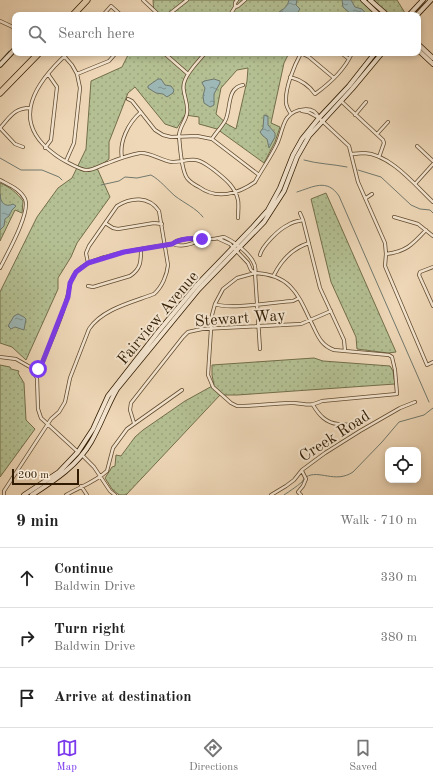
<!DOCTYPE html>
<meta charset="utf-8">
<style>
body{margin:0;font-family:"Old Standard TT",serif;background:#f6f6f6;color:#222}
.controls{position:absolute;right:12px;bottom:12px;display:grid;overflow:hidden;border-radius:8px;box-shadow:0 2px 6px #0003}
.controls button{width:36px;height:36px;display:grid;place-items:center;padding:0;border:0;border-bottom:1px solid #e0e0e0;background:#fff;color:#222;font:20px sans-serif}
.scale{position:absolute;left:12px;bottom:10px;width:67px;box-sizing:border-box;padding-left:4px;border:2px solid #301b00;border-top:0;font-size:11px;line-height:14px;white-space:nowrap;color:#301b00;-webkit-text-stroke:3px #f5e6d1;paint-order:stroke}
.stop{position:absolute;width:12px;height:12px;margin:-9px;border:3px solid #7c3aed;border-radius:50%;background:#fff}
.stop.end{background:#7c3aed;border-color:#fff;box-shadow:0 1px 4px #0008}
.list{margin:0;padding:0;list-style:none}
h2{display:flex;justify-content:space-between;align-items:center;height:52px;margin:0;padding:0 16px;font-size:17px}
h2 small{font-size:13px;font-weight:400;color:#767676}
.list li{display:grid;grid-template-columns:26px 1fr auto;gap:12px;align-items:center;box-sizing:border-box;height:60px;padding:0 16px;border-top:1px solid #e0e0e0}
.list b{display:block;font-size:15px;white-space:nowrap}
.list p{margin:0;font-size:13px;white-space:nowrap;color:#767676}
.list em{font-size:13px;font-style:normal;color:#767676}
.icon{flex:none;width:22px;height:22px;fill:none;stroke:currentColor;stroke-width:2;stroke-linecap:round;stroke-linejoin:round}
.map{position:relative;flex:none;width:433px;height:495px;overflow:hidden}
.search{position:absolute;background:#fff;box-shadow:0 2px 6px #0003;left:12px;right:12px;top:12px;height:44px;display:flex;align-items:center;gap:10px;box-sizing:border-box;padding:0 14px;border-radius:8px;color:#767676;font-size:15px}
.sheet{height:232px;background:#fff}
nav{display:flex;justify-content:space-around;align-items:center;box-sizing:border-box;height:56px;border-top:1px solid #e0e0e0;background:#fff;font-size:11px;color:#767676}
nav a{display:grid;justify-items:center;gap:2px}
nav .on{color:#7c3aed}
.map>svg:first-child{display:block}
.grass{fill:url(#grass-dots);stroke:#726e4a;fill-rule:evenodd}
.water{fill:url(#water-ripples);stroke:#71796e}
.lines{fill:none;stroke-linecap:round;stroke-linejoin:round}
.stream{stroke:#71796e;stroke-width:1}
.street-casing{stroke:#604a2e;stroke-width:4}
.secondary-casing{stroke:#301b00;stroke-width:5.5}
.highway-casing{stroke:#301b00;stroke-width:7}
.street{stroke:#f5e6d1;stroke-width:2.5}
.secondary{stroke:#f5e6d1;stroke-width:4}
.highway{stroke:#efd8b8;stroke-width:5.5}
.route{stroke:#7c3aed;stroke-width:5}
.labels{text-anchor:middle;stroke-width:4;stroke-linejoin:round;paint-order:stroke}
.street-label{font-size:16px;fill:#301b00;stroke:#f5e6d1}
</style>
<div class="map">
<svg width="433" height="495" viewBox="0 0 433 495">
<defs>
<pattern id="grass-dots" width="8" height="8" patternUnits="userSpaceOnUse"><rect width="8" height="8" fill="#b4c093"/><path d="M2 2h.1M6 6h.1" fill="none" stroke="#9ba47d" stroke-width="1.8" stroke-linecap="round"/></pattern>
<pattern id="water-ripples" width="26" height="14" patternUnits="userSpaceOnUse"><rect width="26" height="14" fill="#9db8b7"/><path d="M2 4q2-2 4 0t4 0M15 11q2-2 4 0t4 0" fill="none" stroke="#809592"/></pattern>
</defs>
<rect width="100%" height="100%" fill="#efd8b8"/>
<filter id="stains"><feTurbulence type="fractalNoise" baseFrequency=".005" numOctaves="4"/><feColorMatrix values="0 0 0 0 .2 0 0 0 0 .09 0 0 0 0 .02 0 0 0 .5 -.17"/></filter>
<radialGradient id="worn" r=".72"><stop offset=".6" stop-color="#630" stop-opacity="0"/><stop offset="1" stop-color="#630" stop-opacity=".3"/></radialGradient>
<path class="grass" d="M153 0H397L405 13 404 15H311L308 13 307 15H154Z
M129 53H289L284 63 271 123 280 127 275 142 264 163 217 129 199 124V117L185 115 177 128 165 124 135 87 128 93 109 142V159L97 168 110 197 77 243 71 257 58 278V289L26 360 12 347 0 343V292L37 217 58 188 72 178 86 149 91 81 122 67ZM248 68 247 81 236 129 227 124 216 114 221 88 237 70Z
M0 183C10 187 17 193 23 201L22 213 15 210 0 241Z
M326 193 396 352 388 353 357 349 356 337 331 282 311 199Z
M314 358 323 361 390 366 393 371 395 384 237 395H220L126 495H119L112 489 105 478 112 467 115 466 116 455 121 456 135 437 143 430 185 401 214 385 212 375V365Z
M0 365 10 367 11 369 19 371 18 373 24 383 26 420 35 429 0 477Z"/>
<path class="water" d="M289 0H297L296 5 300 9 296 15H277C281 8 286 11 289 0Z
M342 0H351L355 7 362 9 367 15H352L343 7Z
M158 79H161L165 85 171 86 174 90 173 93 167 97 163 94 156 93 148 88V86Z
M214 79 220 81V83L214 94V105L210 107 204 103 203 96 205 88 202 83 204 81Z
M264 115 268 116V125L275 133V137L269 148 267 139 263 136 260 132 263 128Z
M0 194C0 202 5 208 13 204L16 206 12 210 9 216 5 219 4 226 0 230Z
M18 314 24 317 26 319 24 330 15 327 11 329 8 326 14 316Z"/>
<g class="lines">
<path class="stream" d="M0 61 9 51
M0 158 21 170H42L59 177 62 180
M304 160C318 164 332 164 347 167
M358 170 381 177 411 205 420 209 430 210 433 213
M101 185 119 181 125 177 137 178 151 175C160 180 167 189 175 196 184 203 196 208 203 217
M297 192C313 187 327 178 339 196L429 402
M284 495C290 491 296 487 302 482 303 480 304 478 306 477 319 469 335 484 353 472L382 442 399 422 424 415 433 408"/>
<defs>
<path id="street" d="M143 0 159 15
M235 7 238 6 245 0
M103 15 111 6 121 15
M168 15 187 0
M230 15 235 7V3L237 0
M0 21 15 28
M68 53C36 82 9 120 53 153 60 159 77 168 85 170 93 171 100 165 108 163 118 159 129 155 140 153 151 152 161 161 172 162 180 162 188 159 196 160 203 161 208 166 214 170 225 179 235 186 238 200 239 205 238 212 238 218
M164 53 188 74
M205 53C199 61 189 70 185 80 180 91 189 101 187 113 186 121 179 127 179 136 180 146 181 169 187 178 190 182 195 185 199 187 217 200 238 194 255 182 262 169 271 157 277 144 281 136 282 125 287 118 295 108 314 105 319 118
M301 53 309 57 334 78
M341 53 349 59
M64 56 72 65 77 74 80 88 74 143 66 161
M77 74 109 61 116 53
M290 77C301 80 309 85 315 94 329 84 345 69 352 53
M128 99 132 101 155 130 163 135 171 137 197 136 212 139 259 175
M341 101 383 140 384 143 379 157
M302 111 308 112 319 118 349 146 358 182 385 243 386 254 385 266 427 365 433 362
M291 114C289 111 286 106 286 102 285 88 294 66 301 53
M355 115 366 102
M0 128C10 117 14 108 30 108
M0 128 15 144 23 147
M377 134 388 122
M212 139C216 132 223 126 226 119 231 106 227 88 243 85
M417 146 433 161
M45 148 51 140 57 87 48 74
M352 154C356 154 360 153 364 153 390 154 415 185 433 202
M122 158C119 142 128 123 141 112
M0 180C9 185 20 189 25 199 31 212 7 254 0 268
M415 184 433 164
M366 198 372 194
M300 213 303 220 320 288 344 340 345 351
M394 217 418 224 433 236
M105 223 113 228 118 229 154 223 162 224
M219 239 230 244 248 263 251 270 254 272
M173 244C180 247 193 245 200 239
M386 254C406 252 413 244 426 230
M260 255C262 246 279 229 288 225 292 222 298 221 303 220
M433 267 420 272 419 275 433 306
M255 273C294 275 299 298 314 328 319 339 323 346 334 350L389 355 392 357 395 370 397 394 322 401C308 407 308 404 294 403 281 402 258 406 244 406H237L231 403 213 387 211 382 208 375 211 329 212 315 215 304 223 289 237 278Z
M274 275C281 261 293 248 309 243
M88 286 93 287 130 276C141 269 141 261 141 249
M215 304C229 310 276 302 293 301L299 298
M0 357 16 359 30 367 37 378 38 409 41 418 78 452
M34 373 41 366 43 361C51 341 62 318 67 298 70 288 69 280 76 272 92 254 148 248 172 244 180 237 191 239 201 239 208 240 216 239 224 237 235 242 259 259 255 273L260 349
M313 405C319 415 326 423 338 424 344 425 348 424 354 426
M134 423 130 410 131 403 183 337 188 332 202 329 301 324 331 311
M82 455 94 467 110 491 115 495
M81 486 87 495
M4 495V491L51 419 59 412 65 402 70 378 89 329C102 309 133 302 154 294 162 287 167 275 168 265L159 211C149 196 131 197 117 206L89 246 86 253 88 263
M66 495C80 487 95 482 107 471L113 448 127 429 182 390
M271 495 286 486 294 480 302 470 325 453 360 431 400 408 415 402
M301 495 298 492 303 486 306 479 302 471"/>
<path id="secondary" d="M363 0 379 15
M370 0 387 15
M409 15 423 0
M417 15 431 0
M418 44 433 58
M418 50 433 64
M0 65 15 49
M24 495 59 472 78 452 93 429 108 396 158 332 197 285 252 228 268 210 280 188 293 155 302 139 319 118 349 86 375 53
M32 495C55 480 77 466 91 442 101 425 107 406 117 389L199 289 264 222 284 191 297 157 309 136 352 89 382 53"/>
<path id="highway" d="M73 15 87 0
M0 93 39 53"/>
</defs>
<use href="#street" class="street-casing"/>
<use href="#secondary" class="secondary-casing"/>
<use href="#highway" class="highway-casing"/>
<use href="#street" class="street"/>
<use href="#secondary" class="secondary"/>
<use href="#highway" class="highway"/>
</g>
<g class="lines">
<path class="route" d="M38 369 43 361 68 297 70 283 76 272 88 263 124 252 172 244C181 238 192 238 202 239"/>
</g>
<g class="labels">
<g class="street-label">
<text transform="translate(157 317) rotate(-50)" y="6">Fairview Avenue</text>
<text transform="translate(240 317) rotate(-4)" y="6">Stewart Way</text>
<text transform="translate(334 435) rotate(-33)" y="6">Creek Road</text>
</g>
</g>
<rect width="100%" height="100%" filter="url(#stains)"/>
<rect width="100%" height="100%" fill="url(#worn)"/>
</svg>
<div class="controls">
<button><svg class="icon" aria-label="locate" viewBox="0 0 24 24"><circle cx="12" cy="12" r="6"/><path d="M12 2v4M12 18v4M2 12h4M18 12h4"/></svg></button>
</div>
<div class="scale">200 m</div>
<div class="stop" style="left:38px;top:369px"></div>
<div class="stop end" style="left:202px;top:239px"></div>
<div class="search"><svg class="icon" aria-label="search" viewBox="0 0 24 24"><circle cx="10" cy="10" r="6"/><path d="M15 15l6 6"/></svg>Search here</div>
</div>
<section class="sheet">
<h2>9 min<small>Walk · 710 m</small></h2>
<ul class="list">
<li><svg class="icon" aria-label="ahead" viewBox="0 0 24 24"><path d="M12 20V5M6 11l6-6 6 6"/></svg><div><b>Continue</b><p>Baldwin Drive</p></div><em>330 m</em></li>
<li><svg class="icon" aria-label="right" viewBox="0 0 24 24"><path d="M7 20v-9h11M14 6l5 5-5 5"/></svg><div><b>Turn right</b><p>Baldwin Drive</p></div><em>380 m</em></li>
<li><svg class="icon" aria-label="arrive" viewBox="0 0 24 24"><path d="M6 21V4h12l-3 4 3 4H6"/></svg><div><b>Arrive at destination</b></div></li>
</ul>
</section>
<nav>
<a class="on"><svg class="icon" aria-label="map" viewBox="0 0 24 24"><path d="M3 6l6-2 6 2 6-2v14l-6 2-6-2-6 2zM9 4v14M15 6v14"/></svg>Map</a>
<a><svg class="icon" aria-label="directions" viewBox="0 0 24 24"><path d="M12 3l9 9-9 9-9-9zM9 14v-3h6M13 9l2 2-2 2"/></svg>Directions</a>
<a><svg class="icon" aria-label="saved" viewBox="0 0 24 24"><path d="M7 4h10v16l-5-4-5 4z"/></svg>Saved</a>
</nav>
